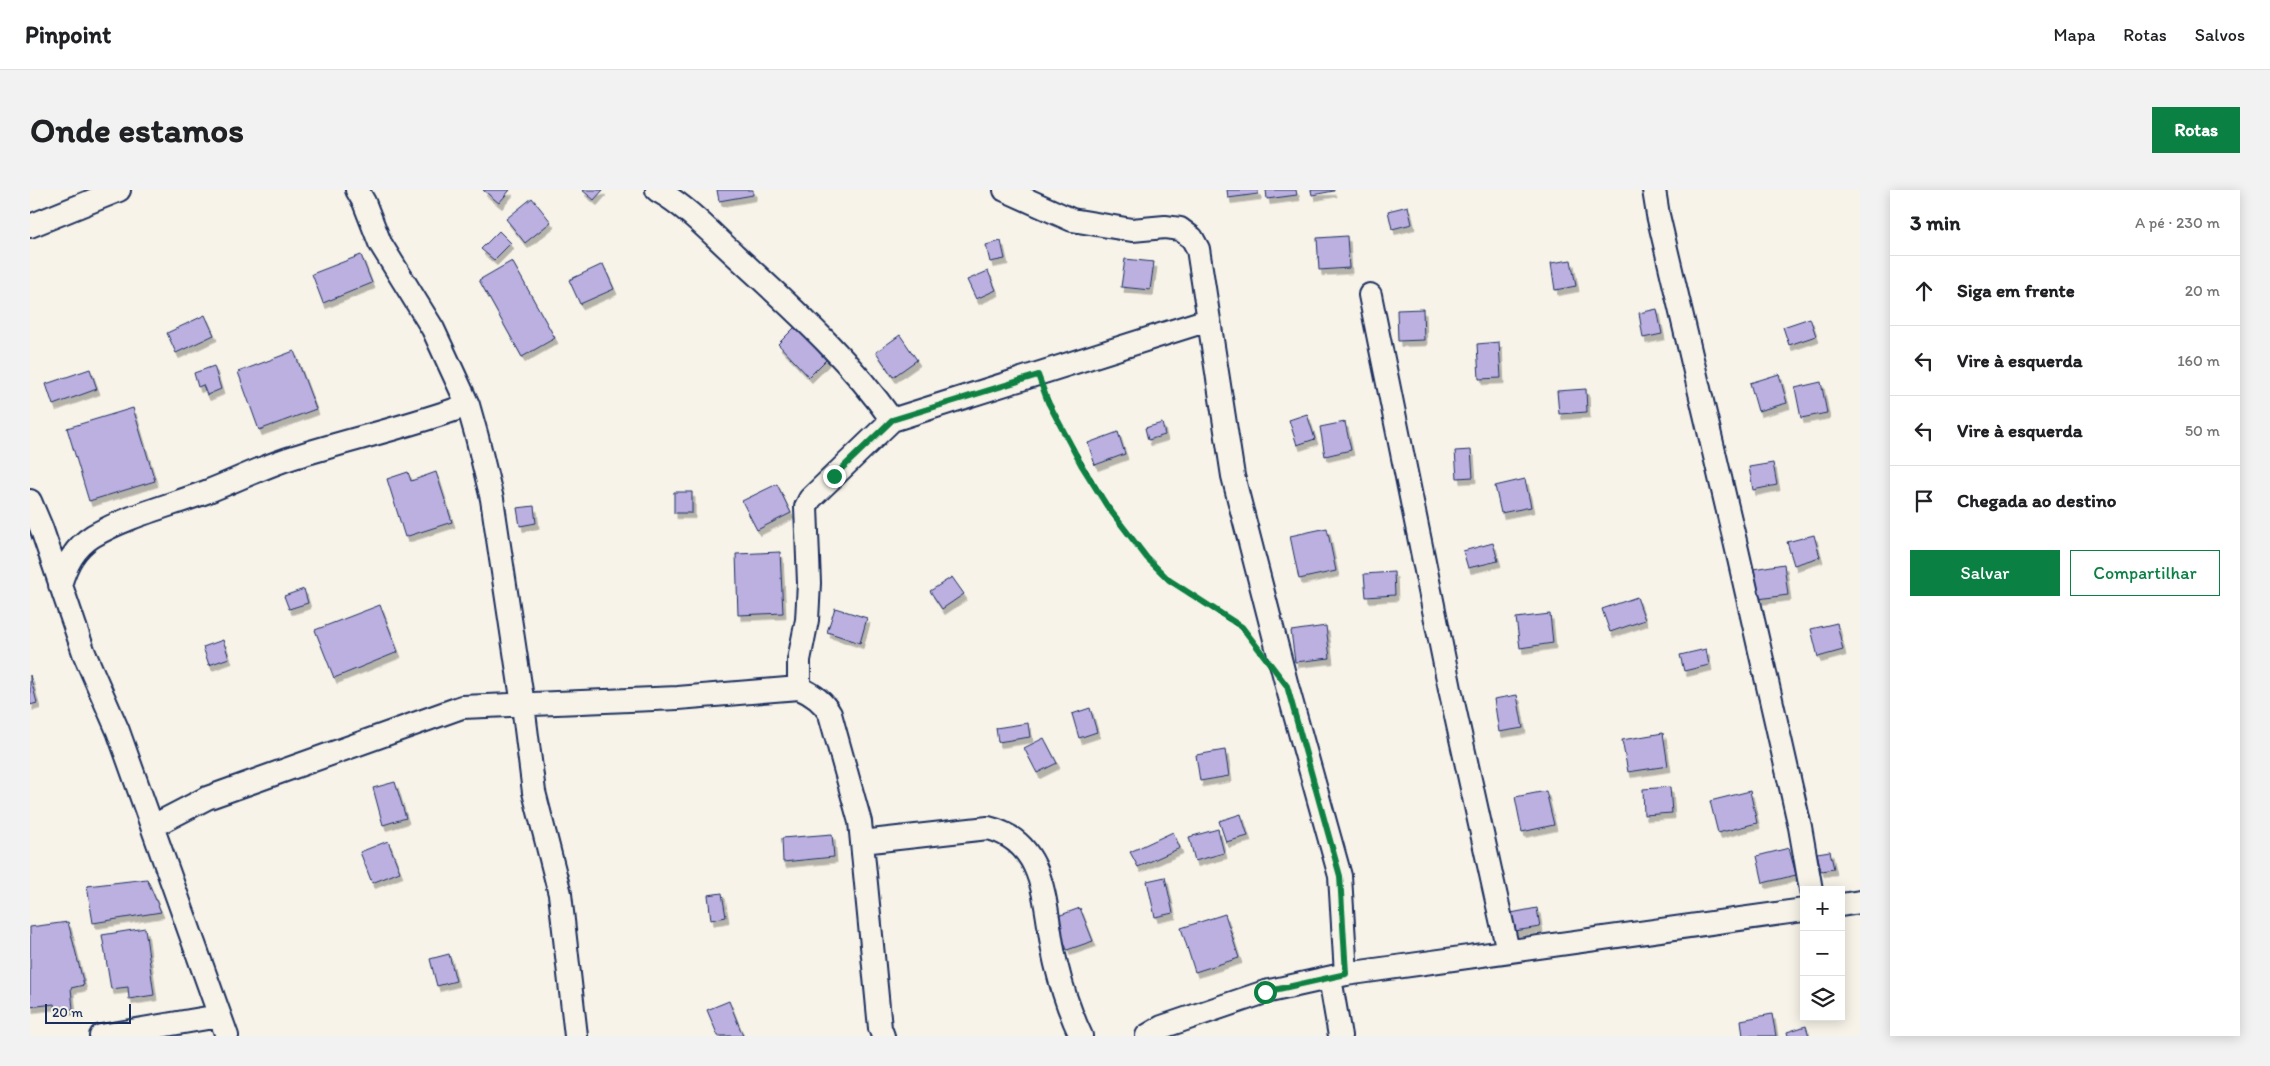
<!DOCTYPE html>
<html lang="pt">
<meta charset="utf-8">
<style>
body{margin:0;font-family:Itim,sans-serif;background:#f2f2f2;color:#202124}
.controls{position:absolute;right:15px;bottom:15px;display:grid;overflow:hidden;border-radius:0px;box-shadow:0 2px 12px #0003}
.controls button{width:45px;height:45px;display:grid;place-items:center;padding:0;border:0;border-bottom:1px solid #e0e0e0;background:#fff;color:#202124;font:25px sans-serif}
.scale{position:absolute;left:15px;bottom:12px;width:86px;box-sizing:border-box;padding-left:5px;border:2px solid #1b2f5e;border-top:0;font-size:14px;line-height:18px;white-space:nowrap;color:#1b2f5e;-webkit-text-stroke:4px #f7f3e8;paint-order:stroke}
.stop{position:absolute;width:15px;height:15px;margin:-11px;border:4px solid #0b8043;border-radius:50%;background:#fff}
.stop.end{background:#0b8043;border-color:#fff;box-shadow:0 1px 5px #0008}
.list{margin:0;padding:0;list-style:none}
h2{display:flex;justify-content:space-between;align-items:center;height:65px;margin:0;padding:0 20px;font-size:21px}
h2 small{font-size:16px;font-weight:400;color:#757577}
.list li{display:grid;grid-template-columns:32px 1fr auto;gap:15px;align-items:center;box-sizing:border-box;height:70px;padding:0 20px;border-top:1px solid #e0e0e0}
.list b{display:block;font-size:19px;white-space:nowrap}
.list em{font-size:16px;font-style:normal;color:#757577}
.actions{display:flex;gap:10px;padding:15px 20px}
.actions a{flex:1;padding:11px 0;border:1px solid #0b8043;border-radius:0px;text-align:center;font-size:18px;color:#0b8043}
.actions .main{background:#0b8043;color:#fff}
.icon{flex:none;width:28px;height:28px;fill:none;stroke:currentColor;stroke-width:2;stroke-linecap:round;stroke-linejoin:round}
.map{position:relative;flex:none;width:1830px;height:846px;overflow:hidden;border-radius:0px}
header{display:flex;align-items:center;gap:30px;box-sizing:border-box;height:70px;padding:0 25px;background:#fff;border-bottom:1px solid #e0e0e0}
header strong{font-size:24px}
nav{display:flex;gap:28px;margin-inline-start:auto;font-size:18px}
.intro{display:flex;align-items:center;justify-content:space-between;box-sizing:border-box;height:120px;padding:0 30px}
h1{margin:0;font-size:35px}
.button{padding:12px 22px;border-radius:0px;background:#0b8043;color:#fff;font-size:18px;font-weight:700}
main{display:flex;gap:30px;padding:0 30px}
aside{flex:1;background:#fff;border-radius:0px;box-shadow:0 2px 12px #0003}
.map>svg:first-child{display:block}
.building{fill:#bcb0e0;stroke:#1b2f5e;filter:url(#shadow)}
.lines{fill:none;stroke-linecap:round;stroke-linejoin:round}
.minor-casing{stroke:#1b2f5e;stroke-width:26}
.path{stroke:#1b2f5e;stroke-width:3;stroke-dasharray:5 4;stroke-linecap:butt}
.minor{stroke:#f7f3e8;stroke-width:22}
.route{stroke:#0b8043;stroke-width:6}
</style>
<header>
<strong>Pinpoint</strong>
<nav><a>Mapa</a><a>Rotas</a><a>Salvos</a></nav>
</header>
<div class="intro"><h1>Onde estamos</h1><a class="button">Rotas</a></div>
<main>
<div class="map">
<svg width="1830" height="846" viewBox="0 0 1830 846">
<defs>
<filter id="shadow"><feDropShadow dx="3" dy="5.5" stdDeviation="0" flood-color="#0004"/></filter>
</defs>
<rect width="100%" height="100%" fill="#f7f3e8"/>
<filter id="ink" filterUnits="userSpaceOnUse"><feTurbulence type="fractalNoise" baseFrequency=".02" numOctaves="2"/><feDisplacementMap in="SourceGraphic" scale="10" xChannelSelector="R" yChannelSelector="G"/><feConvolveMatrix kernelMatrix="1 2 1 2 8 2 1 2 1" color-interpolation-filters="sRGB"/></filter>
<g filter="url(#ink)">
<path class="building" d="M453 0H480L469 13Z
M552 0H573L564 10Z
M687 0H723V5L689 11Z
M1197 0H1228V4L1198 8Z
M1236 0H1266L1267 5 1237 9Z
M1281 0H1304V1L1282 5Z
M502 8 521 32 495 53 476 29Z
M1378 16 1382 34 1362 39 1358 21Z
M469 41 481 53 464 70 451 59Z
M1317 46 1319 78 1289 80 1287 48Z
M971 51 975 69 960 72 956 55Z
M331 65 342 93 293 113 282 84Z
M1095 69 1124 72 1120 100 1091 97Z
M1541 70 1546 96 1525 100 1521 73Z
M482 71 525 148 492 167 449 90Z
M573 74 584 99 550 114 539 90Z
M958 81 966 100 946 109 937 90Z
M1393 119 1394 150 1368 151 1367 120Z
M1627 119 1632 144 1613 148 1609 123Z
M175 125 184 145 146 163 137 143Z
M1780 128 1786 146 1759 155 1753 137Z
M767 135 798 168 779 187 748 154Z
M870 145 887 170 863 187 846 162Z
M1469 152 1471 188 1449 189 1447 154Z
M264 161 286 219 229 240 208 182Z
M184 176 191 199 177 205 173 195 168 197 164 183Z
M60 179 67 199 23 215 16 194Z
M1749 184 1757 213 1728 221 1720 193Z
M1791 192 1797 223 1771 228 1765 198Z
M1556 199 1557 222 1529 224 1527 201Z
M103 218 125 291 59 311 37 238Z
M1277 224 1285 249 1267 255 1259 230Z
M1315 232 1321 260 1295 266 1290 237Z
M1132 233 1135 245 1118 250 1115 238Z
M1088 242 1095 264 1065 275 1058 253Z
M1441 260 1443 287 1427 288 1425 261Z
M1743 273 1747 295 1723 300 1719 277Z
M378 282 381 291 406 282 422 332 375 347 357 289Z
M1495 289 1501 317 1471 323 1465 296Z
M747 294 761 323 727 340 712 311Z
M644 302H662V323H644Z
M504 316 506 333 490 336 487 318Z
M1297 338 1306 381 1269 389 1260 346Z
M1784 345 1790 367 1764 375 1757 352Z
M1463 353 1468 371 1438 378 1433 361Z
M750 362 753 423 708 425 706 364Z
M1754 374 1758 405 1728 409 1723 379Z
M1364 382 1365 405 1336 407 1334 384Z
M922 387 934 404 912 419 900 401Z
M274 399 278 413 259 419 254 406Z
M1607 407 1615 430 1580 442 1572 419Z
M350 415 368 462 304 488 285 440Z
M805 418 837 428 830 453 797 442Z
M1520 424 1523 453 1490 458 1486 428Z
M1807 433 1813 460 1788 467 1781 439Z
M1296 436 1300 468 1265 472 1261 441Z
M193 450 199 468 179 475 173 457Z
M1676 459 1679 475 1654 481 1650 465Z
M0 485 7 513 0 515Z
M1487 505 1493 538 1469 542 1464 509Z
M1060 518 1067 542 1049 548 1042 524Z
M998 533 1000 547 968 552 966 538Z
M1633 543 1638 576 1598 582 1592 550Z
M1014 548 1027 573 1007 583 994 558Z
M1195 560 1199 586 1170 591 1166 565Z
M365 592 376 628 353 635 343 598Z
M1640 597 1642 623 1614 625 1613 599Z
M1516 601 1524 635 1492 642 1485 607Z
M1720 601 1727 633 1688 643 1680 611Z
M1211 624 1218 646 1196 652 1189 631Z
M1188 639 1194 663 1165 671 1159 647Z
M1143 642 1150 658 1108 677 1100 662Z
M802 644 804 667 753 672 752 648Z
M358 651 370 682 342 693 330 662Z
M1759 658 1766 685 1733 693 1727 666Z
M1800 661 1804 679 1791 681 1787 663Z
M1135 687 1143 723 1125 727 1117 691Z
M117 689 131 722 63 733 57 696Z
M692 703 696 727 681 730 678 705Z
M1050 718 1063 751 1037 760 1025 727Z
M1507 718 1510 737 1484 741 1481 723Z
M1195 724 1209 768 1165 782 1151 738Z
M38 732 54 795 41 798 43 819 25 821 24 814 0 817V737Z
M115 738 124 805 99 809 98 797 81 799 72 745Z
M419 764 426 791 407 796 400 769Z
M699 811 713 846H688L677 820Z
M1742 824 1746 846H1713L1711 830Z
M1776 836 1779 846H1758L1757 842Z"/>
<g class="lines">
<defs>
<path id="minor" d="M327 0 334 12 350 53 403 139 438 215 447 247 462 309 493 515 504 602 530 704 546 846
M627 0C656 16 681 43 705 65 761 117 818 167 862 230
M975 0 1042 30 1102 40 1135 37 1150 39 1162 48 1168 59 1203 286 1257 496 1310 686 1316 784
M1624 0 1628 25 1705 351 1770 637 1781 700
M0 36 89 0
M1340 105 1420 499 1478 761
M0 311 11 337 54 463 88 541 197 846
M30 395C36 375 44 358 63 346 97 326 139 316 176 302 205 291 234 276 264 267 322 249 381 236 438 215
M769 498V470L777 430 779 393 776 317 780 309 862 230 1178 130
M123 636 177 608 432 517 648 508 769 498C783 504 793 511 800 524L830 632 850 838 853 846
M832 652 958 638C1021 653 1013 723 1026 774 1032 799 1040 823 1051 846
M1811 715 1830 712
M1300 788 1310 846
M71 846 189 826
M1117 846 1132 837 1235 802 1316 784 1774 720"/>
</defs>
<use href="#minor" class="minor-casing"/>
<path class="path" d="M1017 208 1033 241 1077 316 1117 368 1139 390 1215 440"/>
<use href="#minor" class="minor"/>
</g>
</g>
<g class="lines" filter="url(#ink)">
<path class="route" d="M804 286 862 230 1008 185 1018 212 1052 276 1077 316 1117 368 1139 390 1212 437 1257 496 1310 686 1316 784 1235 802"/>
</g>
</svg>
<div class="controls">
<button>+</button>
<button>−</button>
<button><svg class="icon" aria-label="layers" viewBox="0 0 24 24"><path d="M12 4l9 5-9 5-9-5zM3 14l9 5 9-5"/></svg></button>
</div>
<div class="scale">20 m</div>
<div class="stop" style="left:1235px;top:802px"></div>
<div class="stop end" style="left:804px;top:286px"></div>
</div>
<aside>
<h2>3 min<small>A pé · 230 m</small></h2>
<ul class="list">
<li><svg class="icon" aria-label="ahead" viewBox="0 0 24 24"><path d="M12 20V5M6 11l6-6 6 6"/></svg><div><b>Siga em frente</b></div><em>20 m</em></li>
<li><svg class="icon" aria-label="left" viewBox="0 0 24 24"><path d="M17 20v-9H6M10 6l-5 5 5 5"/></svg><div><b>Vire à esquerda</b></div><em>160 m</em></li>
<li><svg class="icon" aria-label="left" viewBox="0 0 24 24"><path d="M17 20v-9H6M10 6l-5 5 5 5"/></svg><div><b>Vire à esquerda</b></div><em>50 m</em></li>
<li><svg class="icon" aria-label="arrive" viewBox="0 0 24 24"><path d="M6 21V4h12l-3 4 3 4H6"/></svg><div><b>Chegada ao destino</b></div></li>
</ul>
<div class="actions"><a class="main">Salvar</a><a>Compartilhar</a></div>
</aside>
</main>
